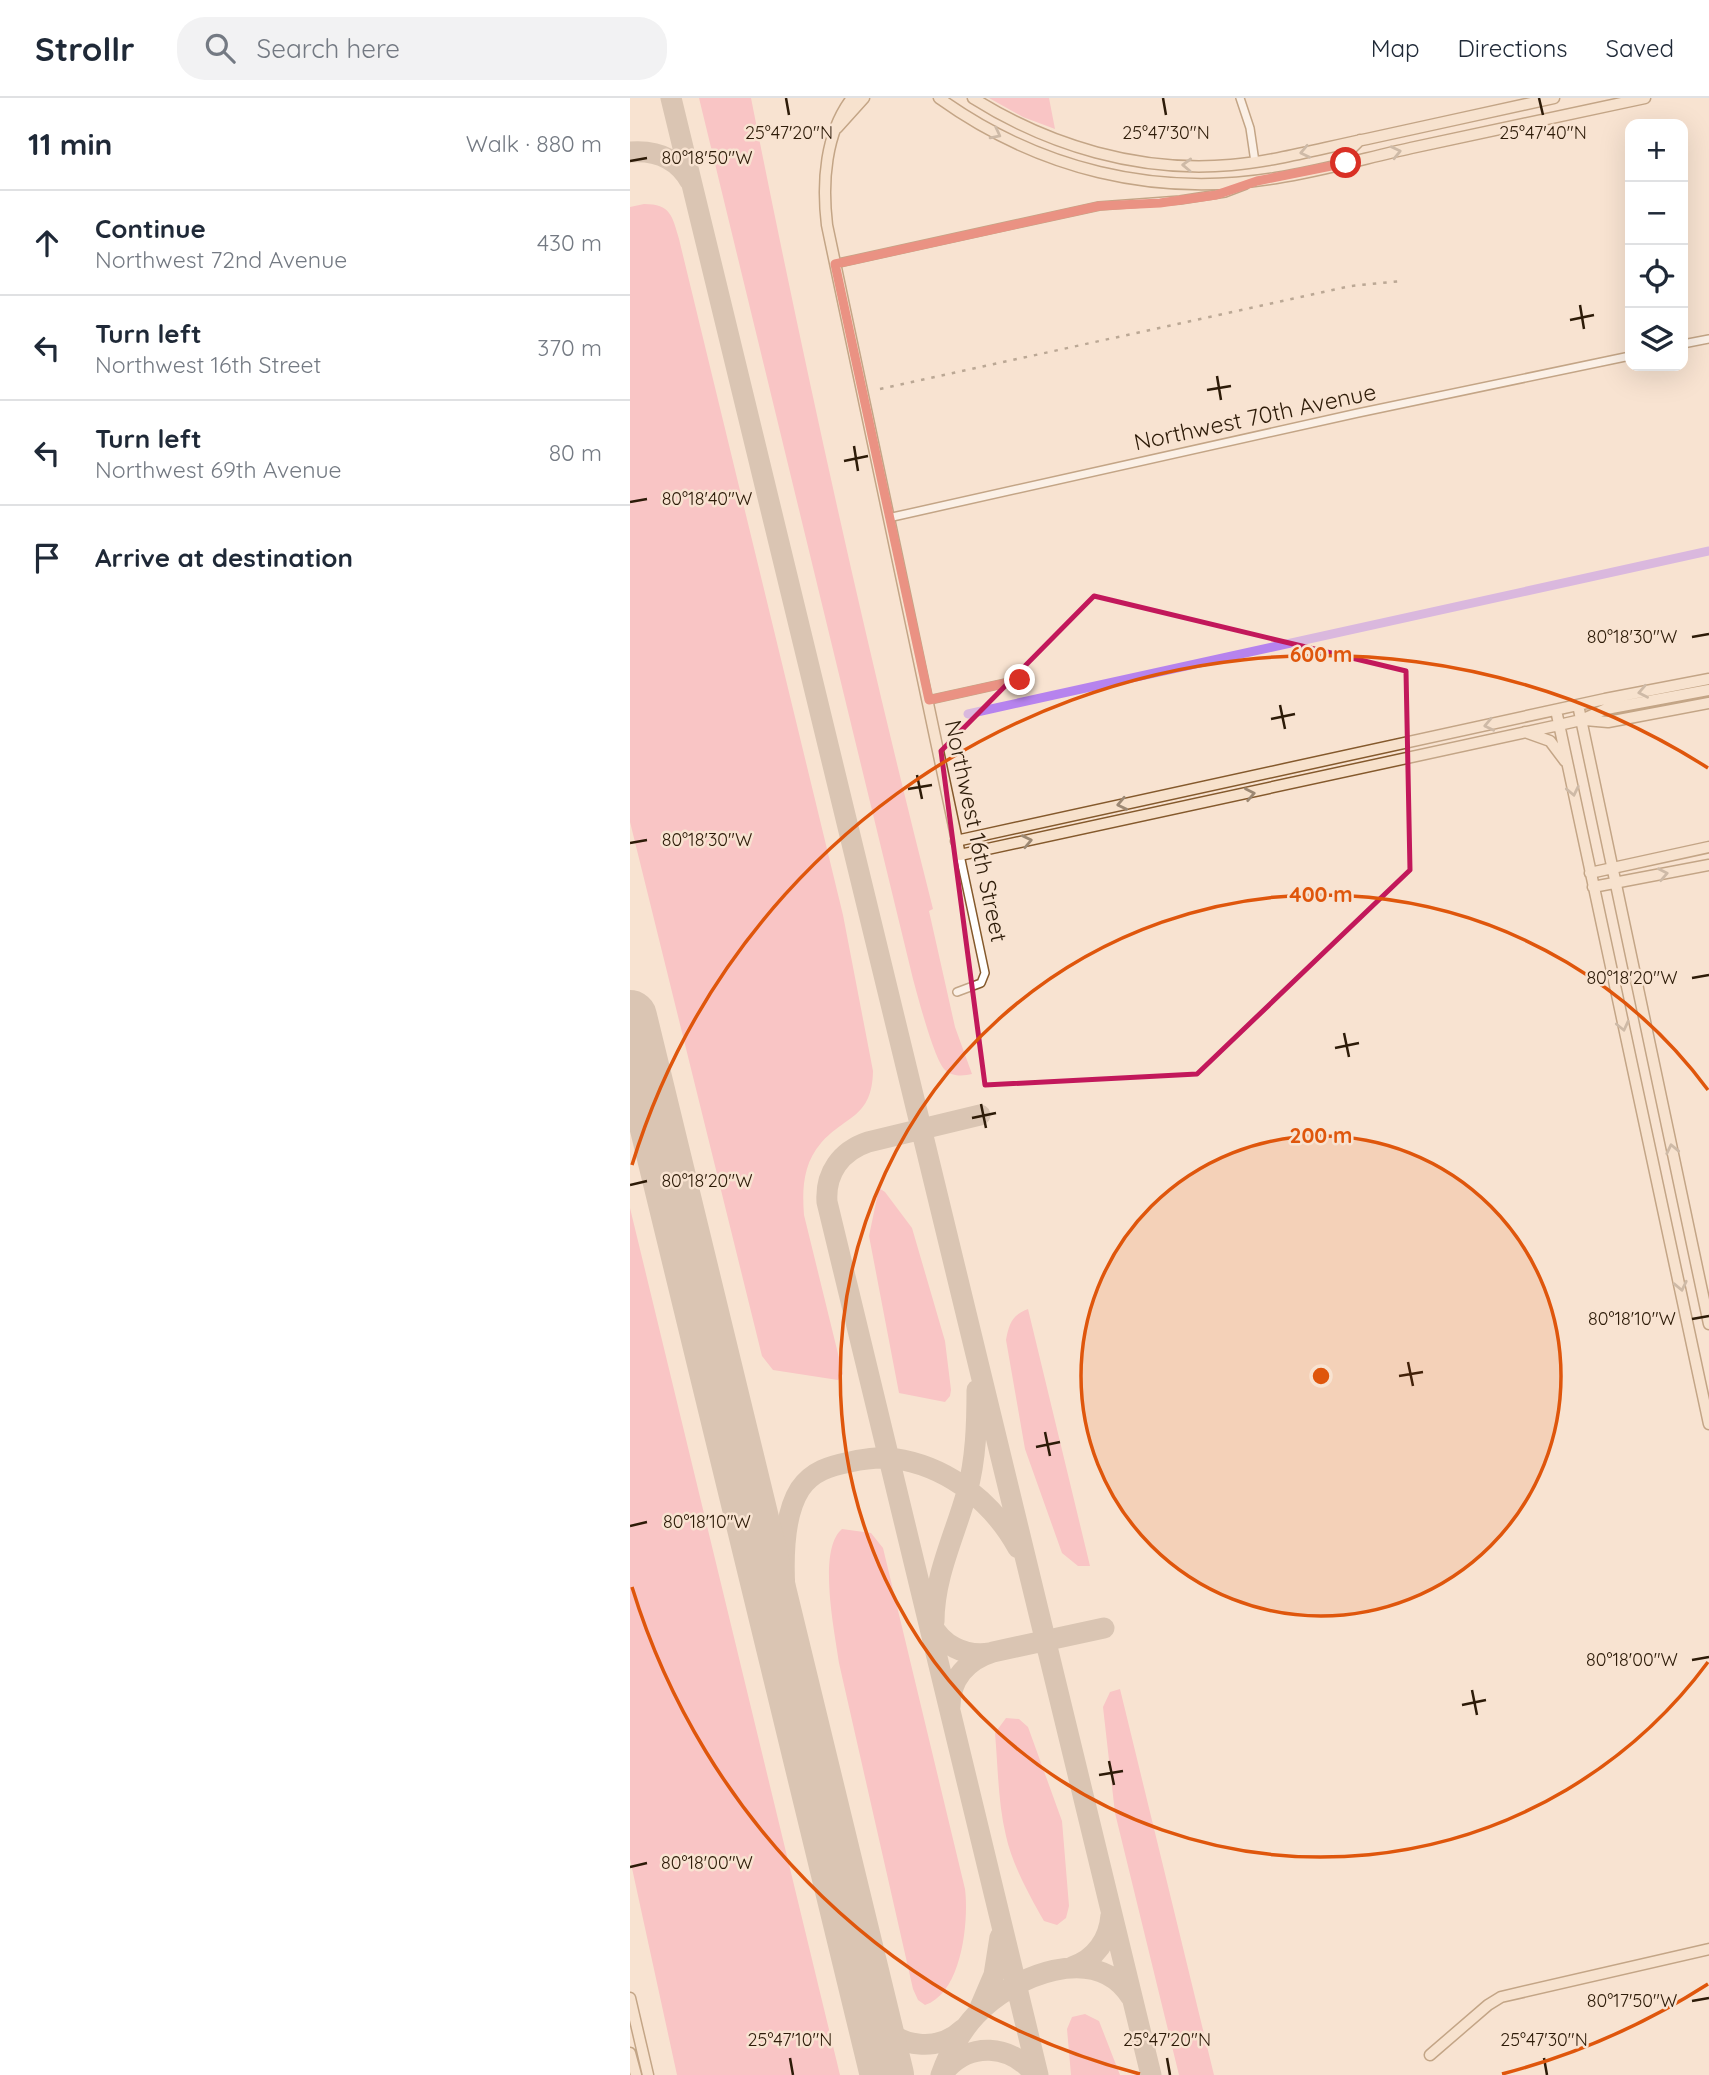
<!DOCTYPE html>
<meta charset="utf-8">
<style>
body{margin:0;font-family:Quicksand,sans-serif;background:#f2f2f3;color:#1f2937}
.controls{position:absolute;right:21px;top:21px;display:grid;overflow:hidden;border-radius:14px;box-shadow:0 7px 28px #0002}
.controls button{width:63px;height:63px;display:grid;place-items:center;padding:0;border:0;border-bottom:2px solid #e0e1e3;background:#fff;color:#1f2937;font:35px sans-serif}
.stop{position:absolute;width:21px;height:21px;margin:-16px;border:5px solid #d93025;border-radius:50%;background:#fff}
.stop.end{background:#d93025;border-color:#fff;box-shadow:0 2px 7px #0008}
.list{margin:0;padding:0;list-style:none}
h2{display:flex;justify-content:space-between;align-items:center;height:91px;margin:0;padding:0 28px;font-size:30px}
h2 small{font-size:23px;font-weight:400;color:#747a83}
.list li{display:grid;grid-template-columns:46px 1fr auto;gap:21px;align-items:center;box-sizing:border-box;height:105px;padding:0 28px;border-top:2px solid #e0e1e3}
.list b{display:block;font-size:26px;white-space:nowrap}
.list p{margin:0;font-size:23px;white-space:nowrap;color:#747a83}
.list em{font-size:23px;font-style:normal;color:#747a83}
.icon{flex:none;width:38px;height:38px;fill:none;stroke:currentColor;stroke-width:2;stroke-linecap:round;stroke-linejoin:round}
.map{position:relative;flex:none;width:1079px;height:1977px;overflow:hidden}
header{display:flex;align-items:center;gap:42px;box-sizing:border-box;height:98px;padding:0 35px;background:#fff;border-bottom:2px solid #e0e1e3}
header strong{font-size:33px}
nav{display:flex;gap:38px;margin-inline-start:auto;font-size:24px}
.search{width:490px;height:63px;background:#f2f2f3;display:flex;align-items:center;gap:18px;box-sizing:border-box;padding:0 24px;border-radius:28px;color:#747a83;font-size:26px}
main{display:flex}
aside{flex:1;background:#fff}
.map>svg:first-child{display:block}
.green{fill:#faa0b5}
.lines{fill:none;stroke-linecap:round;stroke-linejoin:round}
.canal{stroke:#b683ee;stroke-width:9}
.taxiway{stroke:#b5a18e;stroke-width:21}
.runway{stroke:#b5a18e;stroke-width:54}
.street-casing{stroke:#84592c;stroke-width:10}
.secondary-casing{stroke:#84592c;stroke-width:13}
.street{stroke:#fff;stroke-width:7}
.secondary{stroke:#f7e1cb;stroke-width:10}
.rail{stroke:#725f4c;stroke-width:2.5;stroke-dasharray:3.5 7;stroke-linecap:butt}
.oneway{stroke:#9c8873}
.route{stroke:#d93025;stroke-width:9}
.marked{fill:none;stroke:#c2185b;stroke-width:5;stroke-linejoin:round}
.ticks{fill:none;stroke:#2d1b08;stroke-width:2.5}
.ring{fill:none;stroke:#df560c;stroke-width:3.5}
.labels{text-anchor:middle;stroke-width:5;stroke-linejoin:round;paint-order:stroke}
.street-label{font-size:23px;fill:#2d1b08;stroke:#f8e3d1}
.ticks-label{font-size:18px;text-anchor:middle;fill:#2d1b08;stroke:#f8e3d1;stroke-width:5;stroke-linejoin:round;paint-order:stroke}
.centre{fill:#df560c;stroke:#f8e3d1;stroke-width:3.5}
.ring-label{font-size:21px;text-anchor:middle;font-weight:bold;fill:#df560c;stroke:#f8e3d1;stroke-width:5;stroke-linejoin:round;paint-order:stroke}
</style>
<header>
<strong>Strollr</strong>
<div class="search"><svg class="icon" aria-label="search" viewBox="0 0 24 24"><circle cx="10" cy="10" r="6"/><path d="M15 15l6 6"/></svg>Search here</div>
<nav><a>Map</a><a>Directions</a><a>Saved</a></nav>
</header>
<main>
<aside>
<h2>11 min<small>Walk · 880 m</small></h2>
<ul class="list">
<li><svg class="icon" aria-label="ahead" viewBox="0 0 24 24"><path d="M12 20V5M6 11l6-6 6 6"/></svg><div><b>Continue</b><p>Northwest 72nd Avenue</p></div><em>430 m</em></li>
<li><svg class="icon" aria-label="left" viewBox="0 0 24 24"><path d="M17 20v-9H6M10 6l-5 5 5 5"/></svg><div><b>Turn left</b><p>Northwest 16th Street</p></div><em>370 m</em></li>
<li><svg class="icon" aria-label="left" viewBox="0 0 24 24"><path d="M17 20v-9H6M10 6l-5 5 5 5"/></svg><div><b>Turn left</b><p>Northwest 69th Avenue</p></div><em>80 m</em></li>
<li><svg class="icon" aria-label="arrive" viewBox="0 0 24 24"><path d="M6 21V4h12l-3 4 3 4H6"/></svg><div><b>Arrive at destination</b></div></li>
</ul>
</aside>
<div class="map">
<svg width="1079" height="1977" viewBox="0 0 1079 1977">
<rect width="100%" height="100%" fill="#f8e3d1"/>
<path class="green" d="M69 0H121C175 272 235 543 303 811L299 813 325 929 342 976C334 978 322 979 315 972 304 961 288 899 283 881Z
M359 0H419L425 31 393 19Z
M14 106C41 106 42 118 49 141L213 817 243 973C242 1020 216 1017 191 1045 173 1066 172 1091 174 1117L213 1276 208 1282 143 1272 132 1258 0 724V109Z
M249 1090 255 1094 282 1130 315 1243 321 1292 320 1298 315 1304 269 1295 239 1138Z
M0 1110 210 1977H47L0 1761Z
M398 1211 460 1468H448L432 1455 395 1351 376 1242C379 1226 382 1217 398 1211Z
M212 1431 241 1435 253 1450 335 1791C339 1823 332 1895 295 1907L288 1902 283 1891 209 1565C205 1535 187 1452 212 1431Z
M490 1591 584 1977H549L485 1715 473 1609 480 1594Z
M376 1620 389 1621 398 1629 432 1723 439 1808 436 1820 427 1827 414 1823C400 1799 382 1766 376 1738 368 1705 368 1669 365 1635Z
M455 1916 469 1923 490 1977H441L437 1931 442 1919Z"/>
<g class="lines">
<path class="canal" d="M338 616 1079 453"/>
<path class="taxiway" d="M41 0 521 1977
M0 54C26 52 47 60 60 83
M350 1017 238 1044C211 1053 195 1075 197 1104L408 1977
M300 1524C312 1547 334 1559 360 1555
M304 1524C304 1478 325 1437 337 1394 346 1361 347 1325 347 1292
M320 1609C320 1581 337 1562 363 1554L474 1530
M186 1686C173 1619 132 1450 170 1391 182 1373 200 1368 220 1364 238 1360 254 1358 273 1362 322 1372 364 1406 388 1450
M442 1869C466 1861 479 1841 481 1817
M235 1886C239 1898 242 1912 249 1923 269 1951 309 1954 333 1931
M349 1912 364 1877 370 1839
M314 1974C339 1943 381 1946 405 1977
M311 1977C319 1955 330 1934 346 1917 382 1878 466 1843 501 1899"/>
<path class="runway" d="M0 919 257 1977"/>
<defs>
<path id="street" d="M610 0 620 30 625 64
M204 166 469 108 550 102 595 95 616 87
M1053 246 1079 241
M258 420 728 315 1000 258
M299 602 390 582
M327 894 351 885 355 875 330 757"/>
<path id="secondary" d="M222 0C195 35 192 85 197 127L330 757 929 627 951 622 976 611 1079 592
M309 0C408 71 525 100 646 80 692 73 736 60 781 50 859 34 937 17 1015 0
M343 0C419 48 510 75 601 67 647 63 692 50 737 41 799 27 862 14 924 0
M207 30 234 0
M706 66 730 42
M948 607 1079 1226
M926 612 1079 1326
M955 622 978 624 1079 605
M895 634 920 643 935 663
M326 743 975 601 1079 581
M960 775 1079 749
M963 789 1079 767
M0 1900 18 1977
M0 1955 6 1977
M800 1957 858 1907 871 1899 1079 1851"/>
</defs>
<use href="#street" class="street-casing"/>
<use href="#secondary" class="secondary-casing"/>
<use href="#street" class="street"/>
<use href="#secondary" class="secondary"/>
<path class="rail" d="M250 291 721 188 771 183"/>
</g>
<defs><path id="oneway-chevron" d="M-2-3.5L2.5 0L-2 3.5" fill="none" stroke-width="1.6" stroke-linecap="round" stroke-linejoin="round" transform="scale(1.75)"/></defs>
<g class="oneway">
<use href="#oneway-chevron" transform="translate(366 36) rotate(27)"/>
<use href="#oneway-chevron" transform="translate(675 54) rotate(168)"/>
<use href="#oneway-chevron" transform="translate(766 54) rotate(-13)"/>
<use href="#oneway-chevron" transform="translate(557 67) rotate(-178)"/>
<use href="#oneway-chevron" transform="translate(1013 594) rotate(169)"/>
<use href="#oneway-chevron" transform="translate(859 627) rotate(168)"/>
<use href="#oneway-chevron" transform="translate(943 693) rotate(78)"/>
<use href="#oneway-chevron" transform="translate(620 696) rotate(-11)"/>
<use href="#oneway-chevron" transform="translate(492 706) rotate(168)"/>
<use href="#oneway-chevron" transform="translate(397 743) rotate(-12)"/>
<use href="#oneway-chevron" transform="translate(1033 776) rotate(-11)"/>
<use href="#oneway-chevron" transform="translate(993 928) rotate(77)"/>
<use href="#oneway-chevron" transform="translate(1042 1051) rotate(-102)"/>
<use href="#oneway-chevron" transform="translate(1051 1188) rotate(78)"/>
</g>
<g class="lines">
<path class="route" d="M390 582 299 602 205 166 469 108 530 105 586 97 627 83 716 65"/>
</g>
<path d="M0 0H1079V1977H0ZM464 498 776 573 780 772 567 976 355 987 311 653Z" fill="#f8e3d1" fill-opacity=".55" fill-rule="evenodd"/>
<path class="marked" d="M464 498 776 573 780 772 567 976 355 987 311 653Z"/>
<path class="ticks" d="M156 0 159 17M533 0 536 17M909 0 913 17M0 63 17 60M950 207 954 231M940 222 964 217M587 278 591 302M577 292 601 288M224 348 228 373M214 363 238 358M0 404 17 401M1062 539 1079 536M650 607 655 631M641 621 665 616M287 677 292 701M278 691 302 687M0 745 17 742M1062 880 1079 877M714 935 719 959M705 950 729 945M351 1006 356 1030M342 1020 366 1015M0 1087 17 1083M1062 1221 1079 1218M778 1264 783 1288M769 1278 793 1274M415 1334 420 1358M406 1349 430 1344M0 1428 17 1424M1062 1562 1079 1559M842 1592 847 1617M832 1607 856 1602M479 1663 484 1687M469 1677 493 1673M0 1769 17 1765M1062 1903 1079 1900M160 1960 163 1977M537 1960 540 1977M914 1960 917 1977"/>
<circle cx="691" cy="1278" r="240" fill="#df560c" fill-opacity=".12"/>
<g class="ring">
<circle cx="691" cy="1278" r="240"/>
<path d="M1078 1564A481 481 0 1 1 1078 992"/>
<path d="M1078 1886A721 721 0 0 1 872 1976M510 1976A721 721 0 0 1 2 1489M2 1067A721 721 0 0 1 1078 670"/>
</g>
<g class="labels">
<g class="street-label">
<text transform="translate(625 319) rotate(-12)" y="8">Northwest 70th Avenue</text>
<text transform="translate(346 733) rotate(78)" y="8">Northwest 16th Street</text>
</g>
</g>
<g class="ticks-label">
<text x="159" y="41">25°47'20"N</text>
<text x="536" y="41">25°47'30"N</text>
<text x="913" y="41">25°47'40"N</text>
<text x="77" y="66">80°18'50"W</text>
<text x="77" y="407">80°18'40"W</text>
<text x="1002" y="545">80°18'30"W</text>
<text x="77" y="748">80°18'30"W</text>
<text x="1002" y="886">80°18'20"W</text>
<text x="77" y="1089">80°18'20"W</text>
<text x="1002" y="1227">80°18'10"W</text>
<text x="77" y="1430">80°18'10"W</text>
<text x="1002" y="1568">80°18'00"W</text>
<text x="77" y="1771">80°18'00"W</text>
<text x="1002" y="1909">80°17'50"W</text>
<text x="160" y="1948">25°47'10"N</text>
<text x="537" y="1948">25°47'20"N</text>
<text x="914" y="1948">25°47'30"N</text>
</g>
<circle cx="691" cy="1278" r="10" class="centre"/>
<g class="ring-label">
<text x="691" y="564">600 m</text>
<text x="691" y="804">400 m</text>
<text x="691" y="1045">200 m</text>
</g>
</svg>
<div class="controls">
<button>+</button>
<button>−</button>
<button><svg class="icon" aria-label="locate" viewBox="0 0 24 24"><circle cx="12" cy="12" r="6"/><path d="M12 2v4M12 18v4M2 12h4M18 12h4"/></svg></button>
<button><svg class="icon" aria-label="layers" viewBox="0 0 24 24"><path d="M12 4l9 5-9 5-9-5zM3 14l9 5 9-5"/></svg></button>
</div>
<div class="stop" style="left:716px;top:65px"></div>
<div class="stop end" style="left:390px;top:582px"></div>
</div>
</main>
